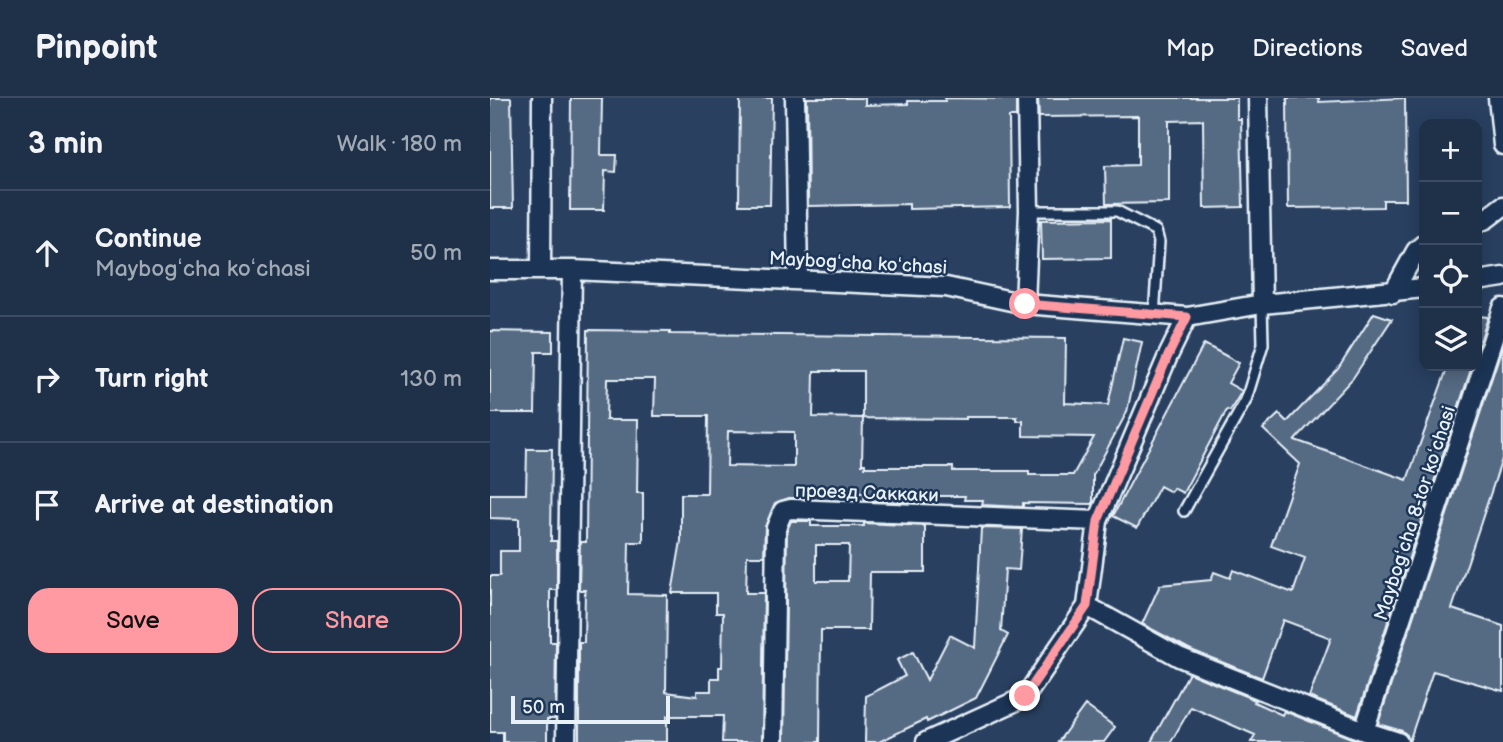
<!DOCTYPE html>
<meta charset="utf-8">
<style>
body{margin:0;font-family:"Balsamiq Sans",sans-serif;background:#273850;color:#f1f3f6}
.controls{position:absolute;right:21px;top:21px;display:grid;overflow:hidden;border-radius:14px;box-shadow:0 4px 18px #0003}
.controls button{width:63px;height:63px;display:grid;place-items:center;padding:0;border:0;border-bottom:2px solid #3c4b61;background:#1f3049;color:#f1f3f6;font:35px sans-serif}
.scale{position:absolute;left:21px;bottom:18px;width:159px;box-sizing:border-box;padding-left:7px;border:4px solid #e8f1f8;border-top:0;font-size:19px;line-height:24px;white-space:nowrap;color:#e8f1f8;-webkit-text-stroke:5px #1d3557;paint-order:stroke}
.stop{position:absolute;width:21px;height:21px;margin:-16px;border:5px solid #ff9aa2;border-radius:50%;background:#fff}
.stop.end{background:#ff9aa2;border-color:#fff;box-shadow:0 2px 7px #0008}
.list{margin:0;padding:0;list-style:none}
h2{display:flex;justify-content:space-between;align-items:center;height:91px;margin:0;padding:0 28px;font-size:30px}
h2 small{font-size:23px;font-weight:400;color:#a1a9b4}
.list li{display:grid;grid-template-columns:46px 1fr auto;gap:21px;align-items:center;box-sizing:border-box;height:126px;padding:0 28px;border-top:2px solid #3c4b61}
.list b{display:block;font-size:26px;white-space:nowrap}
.list p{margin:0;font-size:23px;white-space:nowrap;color:#a1a9b4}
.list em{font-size:23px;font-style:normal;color:#a1a9b4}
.actions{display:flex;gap:14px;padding:21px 28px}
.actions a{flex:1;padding:16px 0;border:2px solid #ff9aa2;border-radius:21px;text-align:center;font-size:24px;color:#ff9aa2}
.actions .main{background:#ff9aa2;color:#111}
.icon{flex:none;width:38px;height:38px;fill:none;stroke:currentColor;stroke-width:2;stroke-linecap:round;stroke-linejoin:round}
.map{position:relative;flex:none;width:1013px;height:644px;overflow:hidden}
header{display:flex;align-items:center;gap:42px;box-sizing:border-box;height:98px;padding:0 35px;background:#1f3049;border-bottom:2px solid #3c4b61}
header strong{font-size:33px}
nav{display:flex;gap:38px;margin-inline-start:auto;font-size:24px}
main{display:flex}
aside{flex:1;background:#1f3049}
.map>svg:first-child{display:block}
.building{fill:#556a83;stroke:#e8f1f8;stroke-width:2;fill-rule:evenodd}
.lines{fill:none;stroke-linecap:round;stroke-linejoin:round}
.lane-casing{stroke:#e8f1f8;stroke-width:14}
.street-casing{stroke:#e8f1f8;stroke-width:23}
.lane{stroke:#1d3557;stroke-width:9}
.street{stroke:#1d3557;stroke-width:18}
.route{stroke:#ff9aa2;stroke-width:9}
.labels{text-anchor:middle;stroke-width:5;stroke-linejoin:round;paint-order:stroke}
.street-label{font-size:19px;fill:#e8f1f8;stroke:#1d3557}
</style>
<header>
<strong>Pinpoint</strong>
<nav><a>Map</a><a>Directions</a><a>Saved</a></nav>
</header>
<main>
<aside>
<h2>3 min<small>Walk · 180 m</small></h2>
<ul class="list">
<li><svg class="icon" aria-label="ahead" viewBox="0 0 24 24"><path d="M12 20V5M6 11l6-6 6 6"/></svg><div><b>Continue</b><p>Maybogʻcha koʻchasi</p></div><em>50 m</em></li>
<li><svg class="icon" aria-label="right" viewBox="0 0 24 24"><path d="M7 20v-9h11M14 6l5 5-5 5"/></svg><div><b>Turn right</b></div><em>130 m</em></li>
<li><svg class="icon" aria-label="arrive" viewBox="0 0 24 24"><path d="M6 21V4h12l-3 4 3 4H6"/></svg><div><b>Arrive at destination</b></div></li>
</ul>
<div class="actions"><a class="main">Save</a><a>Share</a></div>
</aside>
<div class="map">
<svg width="1013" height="644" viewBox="0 0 1013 644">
<rect width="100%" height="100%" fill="#294061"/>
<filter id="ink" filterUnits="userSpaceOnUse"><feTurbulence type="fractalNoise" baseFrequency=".0143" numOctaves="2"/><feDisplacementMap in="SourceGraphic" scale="14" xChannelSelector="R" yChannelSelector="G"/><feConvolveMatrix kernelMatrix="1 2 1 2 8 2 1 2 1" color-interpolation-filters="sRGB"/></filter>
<g filter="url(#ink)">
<path class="building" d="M0 0H21L23 110H0Z
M81 0H112L111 57H127L126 74 115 73 114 112H80Z
M250 0H282L280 107H249Z
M317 0H375V7L418 6V3H455V0L526 1V19H519L520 109 419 111V106L318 108Z
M548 0H747V21H751L753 109 714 110 713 22 679 23V105L616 106 615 68 648 67V18L549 19Z
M797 0H829V4L915 0 916 102H893V109L798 110Z
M621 121V160L552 161 551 122Z
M884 215 902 221 863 280 805 342 917 382 958 268H982L867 618 819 599 841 540 793 522 772 580 701 552 652 526 670 487 721 482 724 474 740 480 743 472 803 495 815 460 781 448 810 366 773 331 789 316 797 324 848 271Z
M987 218 998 219 987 253Z
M98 232 180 233V236L576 240 575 305 618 307 633 240 652 244 637 314 603 377V406L533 405V409L492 407 493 402H474L475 398H436L435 405 374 402 375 395H320V400H299L285 405 275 429 274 458H257L256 495H274L272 644H232L233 618H177V644H89V544H94L95 492H89L90 444H96ZM324 273H373V320L476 321V319H527V323H533V338L604 339 583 377H539V373H463V369H375V366H372L373 320 323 319ZM117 281H165L164 318H218L217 396H191V443L182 495H226V515H233L232 569H229V580H221V593H207V598L176 594 177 497 138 496 139 444H153V395H147L148 322H116ZM238 333 304 334V369L237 368Z
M0 233 63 234V254H46L45 315H0Z
M714 246 749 265 738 285 752 293 740 313 737 312 693 395 683 390 681 394 670 388 647 430 623 418Z
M1013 246V358L962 511 1013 528V593L943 573 919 644 917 637 912 633 888 626Z
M37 351H62L61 443H67V492H60V544H66L65 621H57V644H13V634H0V478H10V453H29V421L0 420V396H36Z
M301 423H321V428H374V425L435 428V474H380L379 532H331L330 644H294L297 432ZM326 447H359L358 483H326Z
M491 430 532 431 529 472 515 471 511 533 518 537 486 600 437 624 436 621 389 644H375L376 598 415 578 407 562 423 554 437 582 460 537 485 550Z
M699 575 765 602 764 604 792 617 794 613 871 644H761L765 637 701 609 681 644H661Z
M595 607 625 629 614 644H568Z"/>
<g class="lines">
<defs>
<path id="lane" d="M539 113H627L666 133 669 144 664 218
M694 413 756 302 773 246 772 206"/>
<path id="street" d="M305 0 308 181
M768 0 772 206
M1008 0 1013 47
M987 125 996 121 1013 108
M0 172H82L456 189 535 206 697 219 772 206 934 190
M51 172 52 0
M987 183 1013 179
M903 195 926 153 934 146
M535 206 539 113 537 0
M597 508 689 559 874 633 908 644
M874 633 1013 210
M76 644 82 172
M283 644 286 430 293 413 301 411 608 423
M436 644 535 599 597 508 608 423 678 258 697 219"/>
</defs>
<use href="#lane" class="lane-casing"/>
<use href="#street" class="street-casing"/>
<use href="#lane" class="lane"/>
<use href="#street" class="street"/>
</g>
</g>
<g class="lines" filter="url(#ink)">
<path class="route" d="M535 598 597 508 608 423 678 258 697 219 535 206"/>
</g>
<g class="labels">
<g class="street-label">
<text transform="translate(368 164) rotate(3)" y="7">Maybogʻcha koʻchasi</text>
<text transform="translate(377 394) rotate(2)" y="7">проезд Саккаки</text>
<text transform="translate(924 415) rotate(-72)" y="7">Maybogʻcha 8-tor koʻchasi</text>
</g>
</g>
</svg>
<div class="controls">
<button>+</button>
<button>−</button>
<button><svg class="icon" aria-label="locate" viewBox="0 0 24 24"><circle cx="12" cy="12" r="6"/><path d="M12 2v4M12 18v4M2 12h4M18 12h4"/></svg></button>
<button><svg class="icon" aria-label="layers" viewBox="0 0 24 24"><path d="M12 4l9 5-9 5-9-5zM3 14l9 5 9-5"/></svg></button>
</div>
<div class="scale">50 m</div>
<div class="stop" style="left:535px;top:206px"></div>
<div class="stop end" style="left:535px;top:598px"></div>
</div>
</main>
